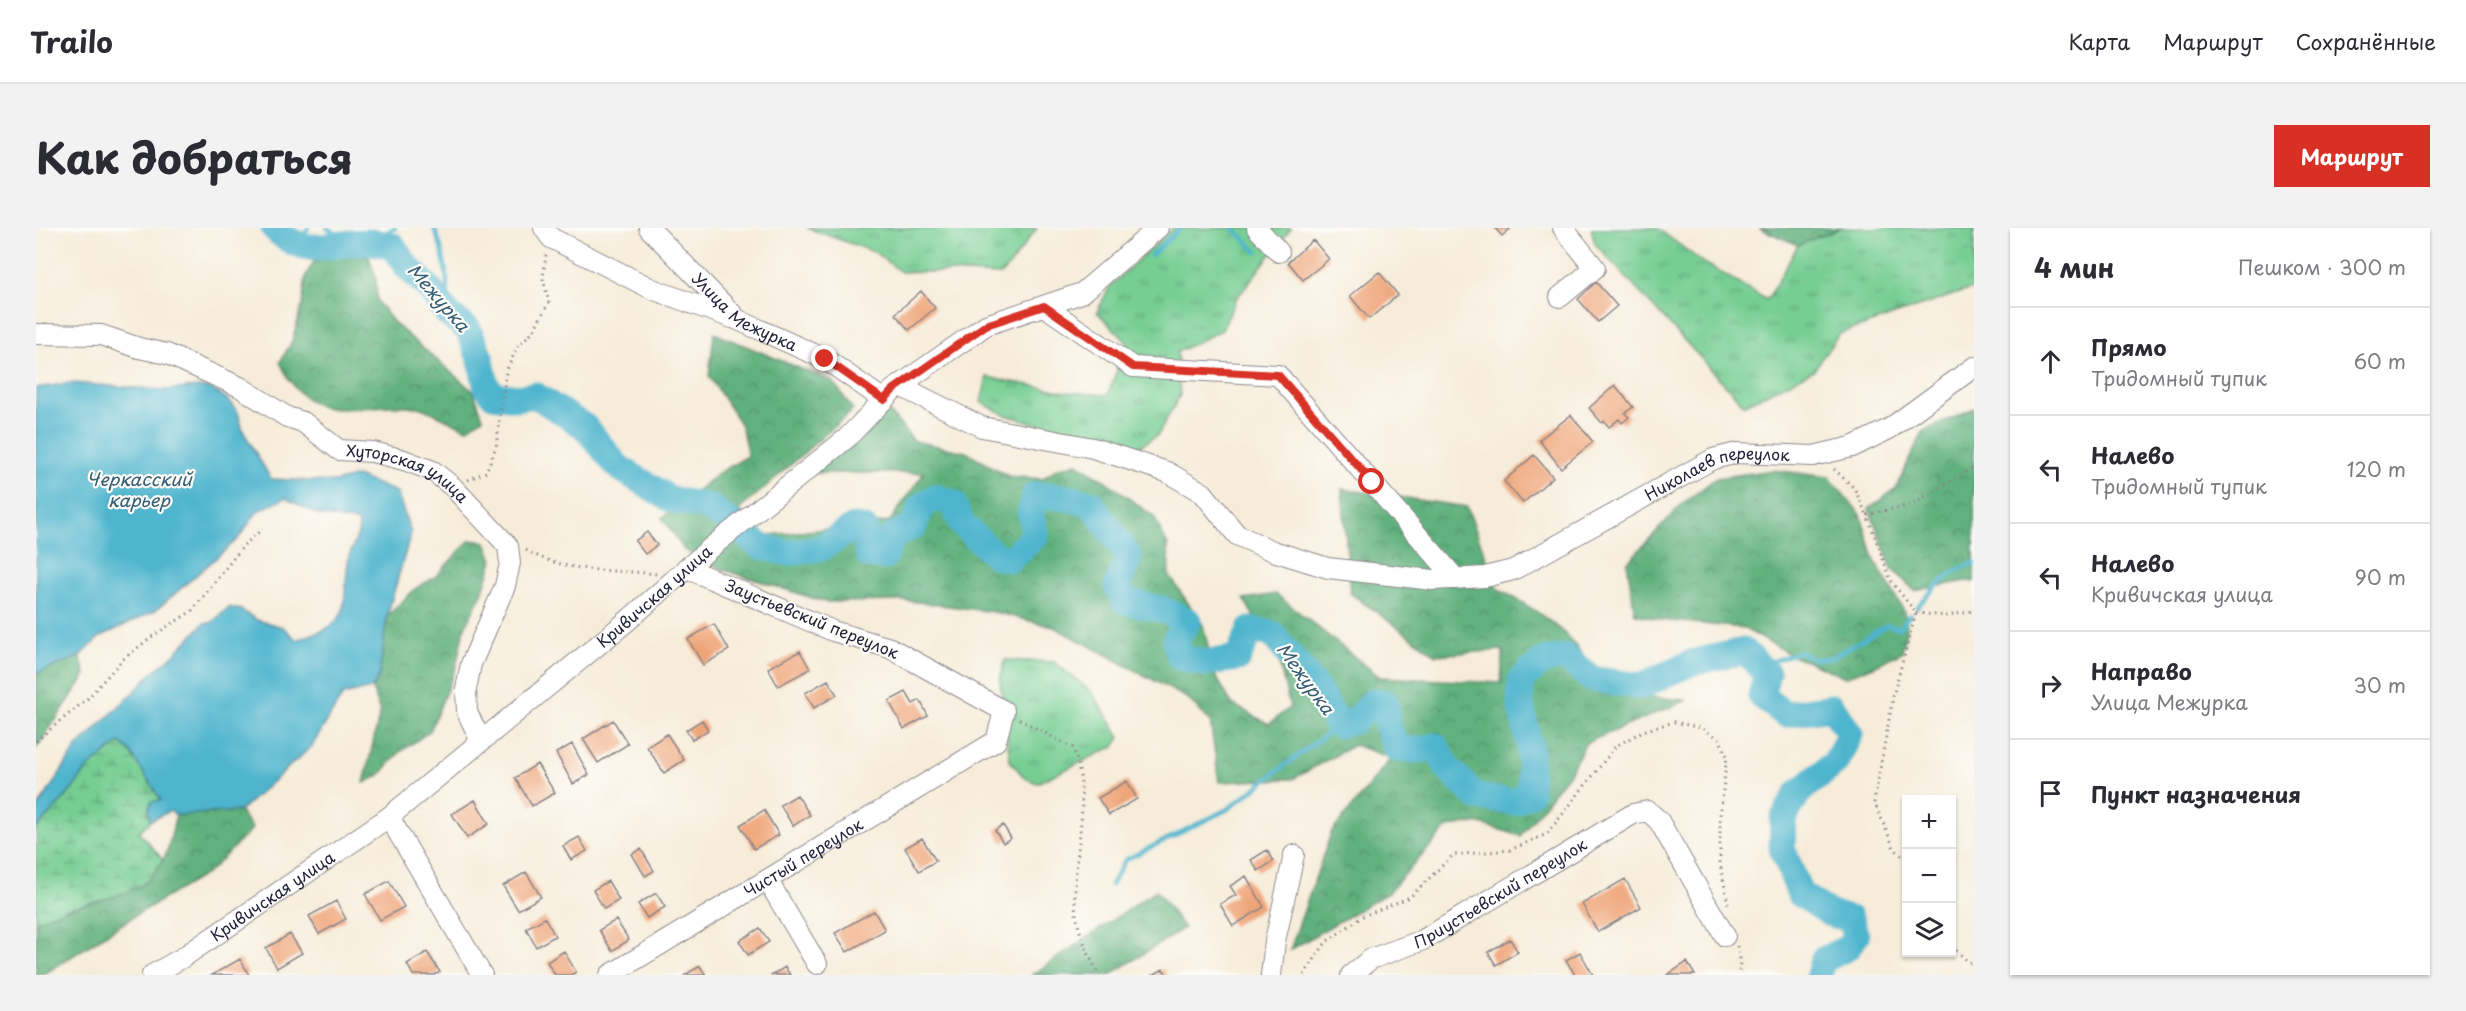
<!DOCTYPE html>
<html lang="ru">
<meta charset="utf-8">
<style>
body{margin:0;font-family:"Playpen Sans",sans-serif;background:#f2f2f3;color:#2b2b33}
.controls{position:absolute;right:18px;bottom:18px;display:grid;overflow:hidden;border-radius:0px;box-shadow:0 2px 4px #0004}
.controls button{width:54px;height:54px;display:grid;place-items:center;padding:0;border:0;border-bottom:2px solid #e1e1e2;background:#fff;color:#2b2b33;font:30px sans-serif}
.stop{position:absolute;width:18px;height:18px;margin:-14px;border:4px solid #d93025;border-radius:50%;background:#fff}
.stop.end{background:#d93025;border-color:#fff;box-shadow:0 2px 6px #0008}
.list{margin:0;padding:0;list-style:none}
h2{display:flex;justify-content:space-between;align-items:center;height:78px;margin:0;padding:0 24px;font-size:26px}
h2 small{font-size:20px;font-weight:400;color:#7c7c81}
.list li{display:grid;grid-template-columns:39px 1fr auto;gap:18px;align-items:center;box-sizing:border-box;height:108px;padding:0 24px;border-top:2px solid #e1e1e2}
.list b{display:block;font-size:22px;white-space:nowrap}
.list p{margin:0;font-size:20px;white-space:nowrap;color:#7c7c81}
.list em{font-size:20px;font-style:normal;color:#7c7c81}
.icon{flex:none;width:33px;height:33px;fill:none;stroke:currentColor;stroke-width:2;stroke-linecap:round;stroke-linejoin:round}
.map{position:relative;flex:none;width:1938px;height:747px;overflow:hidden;border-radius:0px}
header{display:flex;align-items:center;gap:36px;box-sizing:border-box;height:84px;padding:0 30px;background:#fff;border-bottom:2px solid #e1e1e2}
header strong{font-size:28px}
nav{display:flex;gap:33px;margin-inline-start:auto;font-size:21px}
.intro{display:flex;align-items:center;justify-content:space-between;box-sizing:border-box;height:144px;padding:0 36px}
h1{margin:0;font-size:42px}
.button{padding:15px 27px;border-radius:0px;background:#d93025;color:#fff;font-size:21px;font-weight:700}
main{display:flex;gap:36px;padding:0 36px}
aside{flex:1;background:#fff;border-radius:0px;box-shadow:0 2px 4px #0004}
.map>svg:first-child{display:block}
.grass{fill:url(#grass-tufts);stroke:#4c7867;stroke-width:1.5}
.forest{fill:url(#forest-crowns);stroke:#416a5c;stroke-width:1.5}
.wetland{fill:url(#wetland-marsh);stroke:#4c7867;stroke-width:1.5}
.water{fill:#50b5ce;stroke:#396c84;stroke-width:1.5}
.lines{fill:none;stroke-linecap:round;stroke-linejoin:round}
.stream{stroke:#50b5ce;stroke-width:4.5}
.river{stroke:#50b5ce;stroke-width:27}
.building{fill:#efa478}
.minor-casing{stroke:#8c878a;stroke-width:22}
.path{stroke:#8c878a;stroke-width:3;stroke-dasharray:1.5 4.5;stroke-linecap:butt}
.minor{stroke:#fff;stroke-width:20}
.route{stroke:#d93025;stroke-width:8}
.labels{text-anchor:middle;stroke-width:4.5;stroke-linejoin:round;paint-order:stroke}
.street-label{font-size:16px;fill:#22223b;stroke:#fdfcf7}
.water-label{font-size:18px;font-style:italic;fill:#345d76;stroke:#fdfcf7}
</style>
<header>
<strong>Trailo</strong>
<nav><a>Карта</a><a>Маршрут</a><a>Сохранённые</a></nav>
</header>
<div class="intro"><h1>Как добраться</h1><a class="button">Маршрут</a></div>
<main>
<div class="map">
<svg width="1938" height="747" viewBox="0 0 1938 747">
<defs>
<pattern id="grass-tufts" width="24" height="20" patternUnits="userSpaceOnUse" patternTransform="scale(1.5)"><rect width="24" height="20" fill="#76ce93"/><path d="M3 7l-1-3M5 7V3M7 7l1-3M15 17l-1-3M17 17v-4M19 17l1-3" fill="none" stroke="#60a779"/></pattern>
<pattern id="forest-crowns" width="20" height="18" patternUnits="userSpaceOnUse" patternTransform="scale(1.5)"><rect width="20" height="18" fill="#60b17d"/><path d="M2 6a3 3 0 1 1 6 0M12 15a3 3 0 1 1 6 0" fill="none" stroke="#4f9068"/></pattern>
<pattern id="wetland-marsh" width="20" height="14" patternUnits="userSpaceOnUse" patternTransform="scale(1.5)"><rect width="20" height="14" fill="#76ce93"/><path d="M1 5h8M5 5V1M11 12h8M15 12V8" fill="none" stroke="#60a779"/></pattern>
</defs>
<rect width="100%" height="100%" fill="#fdfcf7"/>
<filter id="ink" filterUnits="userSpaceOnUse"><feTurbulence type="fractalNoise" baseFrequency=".0167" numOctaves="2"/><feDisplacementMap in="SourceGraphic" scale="12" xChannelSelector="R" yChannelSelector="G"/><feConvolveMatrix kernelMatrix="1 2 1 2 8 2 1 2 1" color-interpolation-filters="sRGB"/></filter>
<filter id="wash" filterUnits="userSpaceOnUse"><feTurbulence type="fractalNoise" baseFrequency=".008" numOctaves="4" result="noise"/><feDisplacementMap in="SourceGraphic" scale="24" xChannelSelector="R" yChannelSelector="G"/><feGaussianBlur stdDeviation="1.35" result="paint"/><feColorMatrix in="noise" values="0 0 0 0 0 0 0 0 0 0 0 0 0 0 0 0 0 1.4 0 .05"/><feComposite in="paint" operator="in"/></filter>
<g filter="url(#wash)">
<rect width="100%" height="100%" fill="#f6ecd9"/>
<path class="grass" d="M771 0H1001L974 37 964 47 912 44H865L838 24Z
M1137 0H1255L1200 71 1186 102 1141 124 1144 167 1122 207 1098 222 969 187 945 174 951 149 1030 164 1072 167 1091 114 1061 84 1074 58Z
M1555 0H1621L1665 33 1731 72 1762 17 1805 0H1938V60L1803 106 1778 142 1708 177 1559 16Z
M969 432 1018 434 1056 464 1084 509 1079 518 1001 555 989 550 974 533 964 452Z"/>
<path class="forest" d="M1723 0H1805L1762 17Z
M285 22 333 29 340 50 341 73 358 95 438 164 447 190 431 201C418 196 392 180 380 179 321 170 277 208 244 134L256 113 266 77 270 47Z
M678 105 798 154 817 182 703 282 725 308 853 294 888 245H779L849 179 878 213 930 224 972 248 1006 251 1020 241 1041 235 1070 253 1118 289 1132 318 1133 347 1167 397 1179 447 1196 476 1233 496 1254 479 1243 434 1208 371 1240 366 1344 449 1465 455 1467 422 1400 427 1314 365 1306 261 1431 279 1462 361C1491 376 1532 401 1548 430 1554 441 1558 453 1563 465L1651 472 1550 515 1533 545 1484 608 1441 595 1412 599 1352 665 1254 722 1295 605 1355 530 1318 517 1257 551 1183 554 1174 493 1151 470 1018 399 958 384 874 373 789 374 688 342 648 322 626 290 684 244 712 228 705 197 673 148Z
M1938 180V354L1930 353 1879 363 1856 341 1833 281 1860 260 1886 204Z
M1737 242 1793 249 1825 287 1839 333 1868 383 1871 397 1866 424 1840 437 1809 449 1756 427 1707 400 1626 392 1599 386 1591 335 1645 277 1680 250Z
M434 312 450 314 457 332 446 366 428 401 420 439 394 503 363 525 343 548 328 555 344 484 336 460 343 449 351 388 380 360 399 349Z
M44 428 50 447 0 521V446Z
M204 583 216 601 172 645 100 687 7 747H0V694C39 671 103 676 127 632 134 620 136 601 140 587Z
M1120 662 1148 700 1074 747H996Z"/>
<path class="wetland" d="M84 514 94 524 125 572 112 584 114 593 103 604 127 632C121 640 114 652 106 657 73 675 33 675 0 694V601L34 564 52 540Z"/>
<path class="water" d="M35 155 129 162 162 159 174 160 190 170 202 184 207 203 235 251 299 254 321 248 361 264 375 305 351 388 343 449 336 460 307 467 276 518 204 583 140 587 134 583 114 593 112 584 115 574 125 572 94 524 84 514 52 540 34 564 0 601V582L41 519 104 458C112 446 124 439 135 429 146 418 157 407 168 395H175L193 379 205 382 221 392 247 399 261 412C273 406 288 405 298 395 302 392 304 388 306 384 311 366 309 347 313 329 316 317 325 307 322 294L283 287 249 270 222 283 202 311 120 382 64 409 44 428 0 446V160Z"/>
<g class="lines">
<path class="stream" d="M291 0 317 16
M398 0C410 28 412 57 413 87
M1197 0 1221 24
M332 14 359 0
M263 16 272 0
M1115 27 1145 0
M1881 379C1898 360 1913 343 1938 335
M1724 438 1764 423 1776 431 1795 430 1851 397 1863 400 1874 387
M1075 657 1089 632 1192 581 1302 497"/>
<path class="river" d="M238 0C271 33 294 13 333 14 340 14 349 17 357 18L371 39 390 57 413 87 432 101 445 132 450 157 457 167 481 170 499 167 549 199 582 239 634 271 675 280 724 318 753 325 785 320 818 299 829 301 833 327 848 329 857 308 878 298 886 278 899 269 917 275 926 296 960 328 974 331 1000 307 994 284 999 267 1026 269 1055 275 1093 329 1081 358 1089 373 1128 382 1152 393 1139 413 1144 429 1169 435 1202 430 1214 402 1236 406 1279 458 1302 497 1318 493 1338 473 1350 475 1351 496 1360 520 1383 522 1400 518 1413 542 1441 569 1477 574 1494 565V519L1484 474 1485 452 1507 433 1529 429 1556 451 1605 458 1655 435 1708 423 1731 445 1725 468 1749 486 1796 479 1814 506 1799 535 1762 565 1747 591 1746 620 1764 666 1795 686 1814 691 1820 708 1811 720 1787 732 1783 747"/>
</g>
<g id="blocks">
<path class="building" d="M1459 0H1475L1466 8Z
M1277 12 1293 31 1267 52 1252 34Z
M1343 44 1362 67 1333 91 1314 68Z
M1560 54 1581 78 1562 94 1542 71Z
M885 63 899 80 873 102 859 86Z
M1579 157 1597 179 1589 185 1593 189 1586 195 1583 191 1573 199 1568 193 1566 195 1553 180Z
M1535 187 1557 214 1525 240 1503 212Z
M1498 227 1517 249 1487 275 1468 253Z
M611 304 621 317 609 326 599 313Z
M678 396 693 422 667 437 652 411Z
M764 423 774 441 742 458 732 440Z
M792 452 801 467 778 480 769 465Z
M870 464 877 476 884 472 892 488 868 501 853 473Z
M577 492 592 516 562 535 547 511Z
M666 492 672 502 656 512 650 502Z
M631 506 648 532 628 545 611 519Z
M536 516 553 547 537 556 520 525Z
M501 536 519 565 496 578 479 550Z
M1091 553 1101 571 1073 587 1062 570Z
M761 567 774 587 757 598 744 577Z
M439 572 453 596 431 610 416 586Z
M728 582 743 607 718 621 704 597Z
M967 597 975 610 967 615 959 602Z
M543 609 551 623 535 632 527 618Z
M886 610 900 633 883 643 869 620Z
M605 621 618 643 609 648 596 626Z
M1231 622 1238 633 1222 643 1215 632Z
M490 644 505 669 482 682 467 658Z
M1210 648 1228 679 1197 698 1184 676 1200 667 1194 658Z
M1589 651 1605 679 1562 704 1546 676Z
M353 653 368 679 344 692 329 666Z
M572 653 583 672 568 681 557 662Z
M620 665 629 679 611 690 602 676Z
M300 673 310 691 283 706 273 688Z
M838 683 849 702 811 724 799 705Z
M509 690 519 708 500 719 490 700Z
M580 692 593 712 576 723 563 702Z
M724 700 733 714 712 727 703 713Z
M254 706 266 725 241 740 230 720Z
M1474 711 1482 724 1460 737 1452 724Z
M528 723 540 744 535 747H519L511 734Z
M391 724 404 744 398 747H377L371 736Z
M1544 724 1557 747H1539L1530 732Z
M204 731 213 747H176Z
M1651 734 1659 747H1631Z
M664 738 670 747H649Z
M749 739 754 747H736Z
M1127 741 1131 747H1117Z"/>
</g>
</g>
<g filter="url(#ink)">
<use href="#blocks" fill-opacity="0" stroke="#8c878a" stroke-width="1.5"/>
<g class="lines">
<defs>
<g id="minor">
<path d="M508 0 515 10 616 61 696 90"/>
<path id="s1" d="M613 0 702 92 789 131 848 172"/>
<path d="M1221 0 1243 24"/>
<path d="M1524 69 1559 40 1527 0"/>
<path d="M1008 78 1097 139 1242 147 1420 351"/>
<path id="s2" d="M0 106 65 107 103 120 131 126 204 159 251 189 267 194 303 222 337 224 368 232 397 243 417 259 472 318 474 335 469 358 435 436 430 461 431 484 445 513"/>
<path id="s3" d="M864 158 946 199 1057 220 1131 244 1167 265 1201 307 1237 323 1292 340 1397 352 1449 349 1477 342 1677 231 1701 225 1777 228 1816 219 1853 201 1938 139"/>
<path d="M353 589 446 747"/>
<path d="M732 653 781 736"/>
<path id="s4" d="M116 747 146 730 353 589 590 394 673 321 811 210 857 162 950 97 1046 65 1122 0"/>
<path id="s5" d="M574 747 960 513 968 483 854 420 797 403 650 340"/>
<path d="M1235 747 1239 713 1258 627"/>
<path id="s6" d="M1315 747 1335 731 1387 712 1597 586 1612 583 1623 593 1689 708"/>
</g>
</defs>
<use href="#minor" class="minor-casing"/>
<path class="path" d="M1798 241 1818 260 1831 287
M432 252 450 244 460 219 470 144 481 119 498 102 513 74 507 51 510 26
M490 322C530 346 576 341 621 346
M1880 385 1911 388 1938 383
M983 491 1037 520C1056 573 1038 619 1039 672 1039 699 1051 724 1063 747
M0 513 51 471 86 432 118 407 156 383 208 317 226 301
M1870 632 1858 620 1838 574 1858 464 1880 385 1855 353 1831 287 1877 276 1938 239
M1701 718 1704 731 1703 747
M1916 718 1932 734 1938 735
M1268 747 1290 714 1327 688 1374 669 1417 627 1474 622 1511 606 1580 518 1607 503 1638 494 1665 500 1683 510 1691 528 1684 588V635L1693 680"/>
<use href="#minor" class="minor"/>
</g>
</g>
<g class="lines" filter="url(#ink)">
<path class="route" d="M789 131 848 172 857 162 950 97 1008 78 1097 139 1242 147 1336 254"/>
</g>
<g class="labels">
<g class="street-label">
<text dy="6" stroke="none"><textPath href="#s1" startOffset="129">Улица Межурка</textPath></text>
<text dy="6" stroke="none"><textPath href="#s2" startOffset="406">Хуторская улица</textPath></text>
<text dy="6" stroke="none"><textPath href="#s3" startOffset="891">Николаев переулок</textPath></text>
<text dy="6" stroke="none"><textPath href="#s4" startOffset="630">Кривичская улица</textPath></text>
<text transform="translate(776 391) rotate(22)" y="6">Заустьевский переулок</text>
<text dy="6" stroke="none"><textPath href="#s5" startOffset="226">Чистый переулок</textPath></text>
<text dy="6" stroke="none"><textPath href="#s6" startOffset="171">Приустьевский переулок</textPath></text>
<text dy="6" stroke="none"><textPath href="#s4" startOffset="144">Кривичская улица</textPath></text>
</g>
<g class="water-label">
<text transform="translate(402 70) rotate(49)" y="6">Межурка</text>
<text x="103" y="258">Черкасский<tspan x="103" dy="21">карьер</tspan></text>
<text transform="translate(1269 451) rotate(54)" y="6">Межурка</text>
</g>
</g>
</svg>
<div class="controls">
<button>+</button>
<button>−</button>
<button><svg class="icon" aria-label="layers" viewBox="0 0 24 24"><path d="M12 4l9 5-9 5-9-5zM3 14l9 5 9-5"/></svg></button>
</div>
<div class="stop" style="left:1336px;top:254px"></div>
<div class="stop end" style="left:789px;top:131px"></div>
</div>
<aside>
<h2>4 мин<small>Пешком · 300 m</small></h2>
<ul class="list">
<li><svg class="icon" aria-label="ahead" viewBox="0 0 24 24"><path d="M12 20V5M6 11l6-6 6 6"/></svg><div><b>Прямо</b><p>Тридомный тупик</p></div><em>60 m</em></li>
<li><svg class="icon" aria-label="left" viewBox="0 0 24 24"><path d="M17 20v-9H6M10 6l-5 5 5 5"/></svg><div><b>Налево</b><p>Тридомный тупик</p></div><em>120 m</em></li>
<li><svg class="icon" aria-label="left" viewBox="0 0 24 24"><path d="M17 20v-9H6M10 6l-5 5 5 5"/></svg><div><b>Налево</b><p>Кривичская улица</p></div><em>90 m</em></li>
<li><svg class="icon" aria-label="right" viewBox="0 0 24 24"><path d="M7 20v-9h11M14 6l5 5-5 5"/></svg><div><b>Направо</b><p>Улица Межурка</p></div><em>30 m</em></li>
<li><svg class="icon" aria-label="arrive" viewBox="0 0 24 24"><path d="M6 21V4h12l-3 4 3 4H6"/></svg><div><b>Пункт назначения</b></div></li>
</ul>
</aside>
</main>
